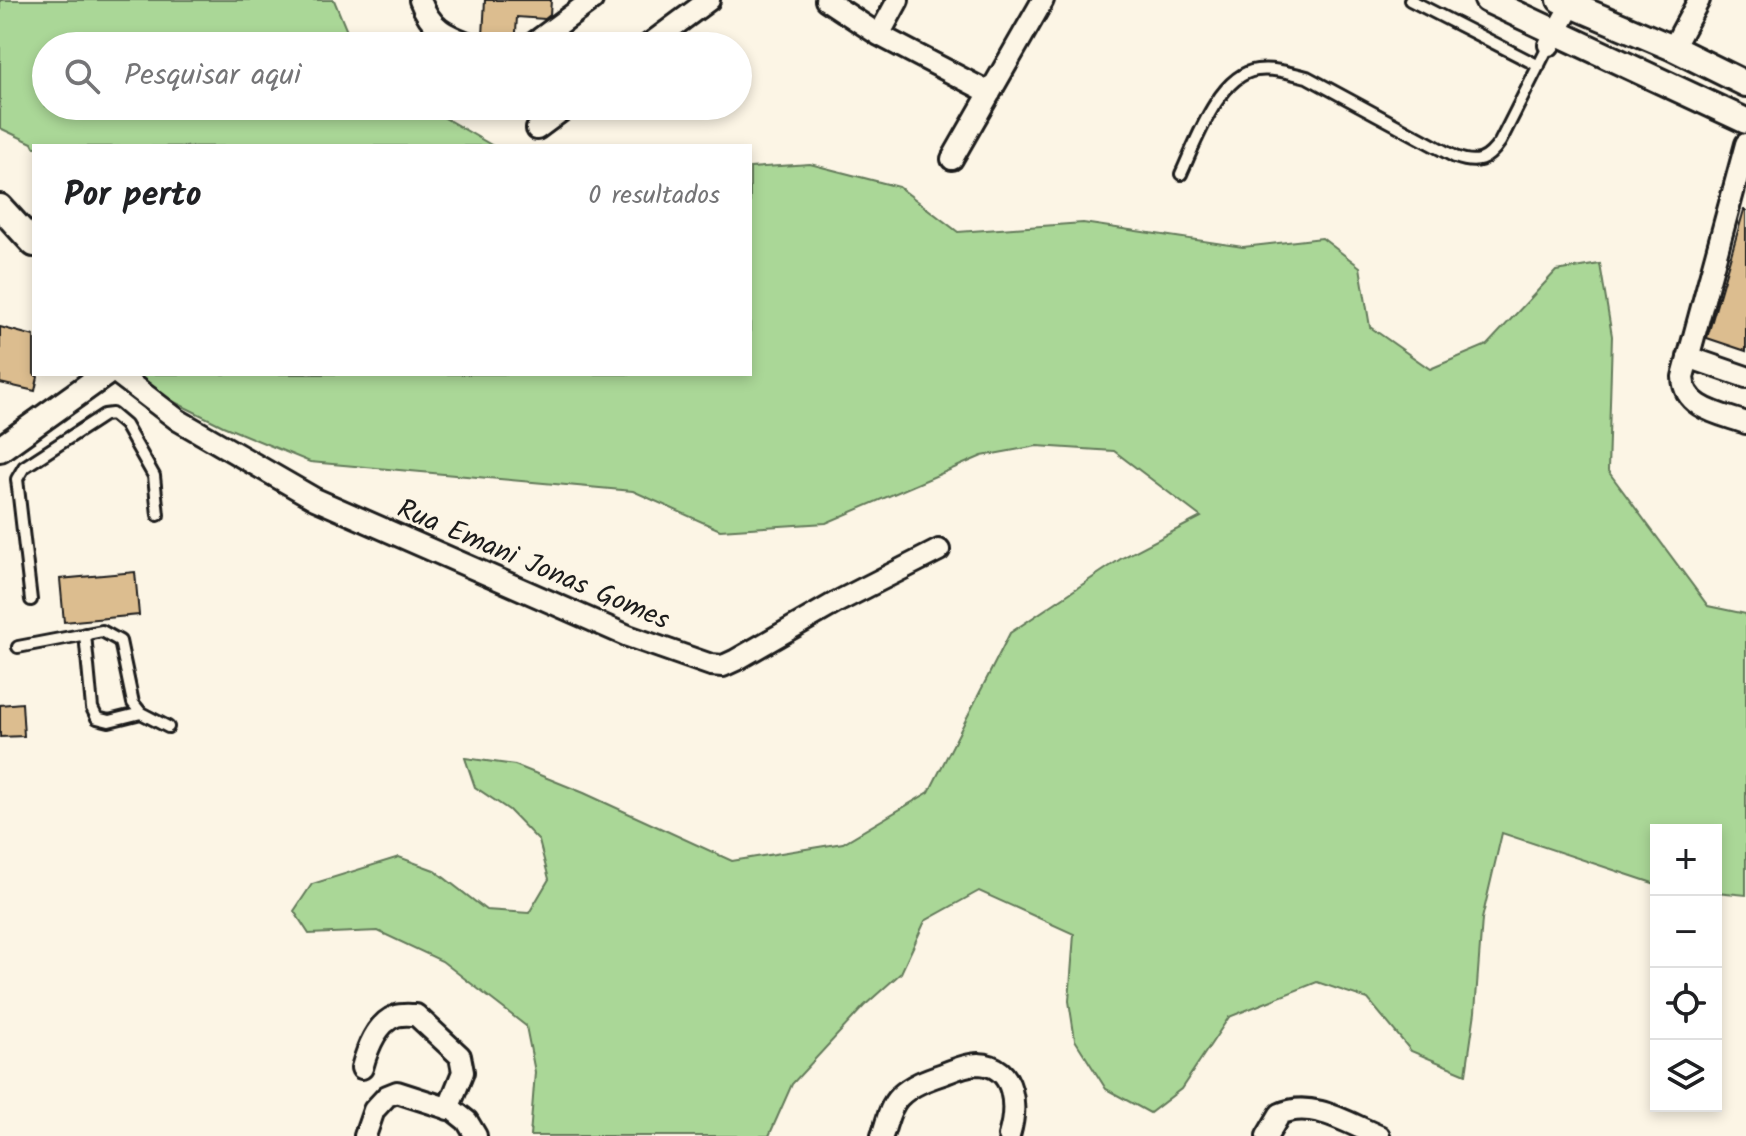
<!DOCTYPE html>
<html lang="pt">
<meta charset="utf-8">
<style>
body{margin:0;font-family:Kalam,sans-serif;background:#f2f2f2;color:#202124}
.controls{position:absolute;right:24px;bottom:24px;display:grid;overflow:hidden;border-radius:0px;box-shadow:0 4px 12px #0003}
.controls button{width:72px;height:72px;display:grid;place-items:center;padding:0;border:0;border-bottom:2px solid #e0e0e0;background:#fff;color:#202124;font:40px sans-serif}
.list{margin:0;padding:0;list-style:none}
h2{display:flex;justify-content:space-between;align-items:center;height:104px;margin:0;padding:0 32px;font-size:34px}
h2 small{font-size:26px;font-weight:400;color:#757577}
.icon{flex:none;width:44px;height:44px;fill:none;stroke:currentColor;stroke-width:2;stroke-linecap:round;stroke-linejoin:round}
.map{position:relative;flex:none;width:1746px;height:1136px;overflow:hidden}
.search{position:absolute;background:#fff;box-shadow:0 4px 12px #0003;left:32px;top:32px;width:720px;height:88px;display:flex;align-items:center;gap:20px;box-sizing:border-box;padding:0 28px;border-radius:44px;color:#757577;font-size:30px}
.panel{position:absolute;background:#fff;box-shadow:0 4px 12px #0003;left:32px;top:144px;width:720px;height:232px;border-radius:0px}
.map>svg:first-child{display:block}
.green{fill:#aad797;stroke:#637a5a;stroke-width:2}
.building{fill:#dcbd8f;stroke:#1c1c1c;stroke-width:2}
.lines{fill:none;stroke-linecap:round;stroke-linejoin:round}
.service-casing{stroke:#1c1c1c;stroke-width:16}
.minor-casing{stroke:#1c1c1c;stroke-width:26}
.tertiary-casing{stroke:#1c1c1c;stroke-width:30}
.service{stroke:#fcf5e5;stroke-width:10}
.minor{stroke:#fcf5e5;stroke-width:20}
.tertiary{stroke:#fcf5e5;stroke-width:24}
.labels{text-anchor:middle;stroke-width:6;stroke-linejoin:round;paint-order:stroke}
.street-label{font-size:28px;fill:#1c1c1c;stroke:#fcf5e5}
</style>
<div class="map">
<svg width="1746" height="1136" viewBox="0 0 1746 1136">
<rect width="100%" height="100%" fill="#fcf5e5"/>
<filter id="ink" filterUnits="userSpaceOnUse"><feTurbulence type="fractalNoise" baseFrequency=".0125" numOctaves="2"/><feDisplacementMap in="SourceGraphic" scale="16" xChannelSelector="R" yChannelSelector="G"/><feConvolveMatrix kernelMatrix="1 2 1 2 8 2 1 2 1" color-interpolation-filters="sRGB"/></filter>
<g filter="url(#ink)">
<path class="green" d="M0 0H334L353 46H46V106H424L493 146 34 147 32 143 0 128Z
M810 164 899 187 958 232 1083 223 1243 247 1322 238 1360 267 1370 327 1430 369 1487 345 1556 271 1600 264 1612 336 1608 471 1708 606 1746 614V895L1716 892V830H1656V884L1502 833 1482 919 1475 1012 1466 1074 1411 1051 1368 999 1317 982 1229 1017 1181 1089 1150 1113 1106 1089 1075 1040 1069 1001 1074 934 979 891 925 921 901 973 864 1006 792 1084 769 1136H530L535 1072 526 1026 442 961 378 931 309 934 294 911 312 884 399 857 434 870 486 910 529 913 549 879 539 841 509 810 475 787 465 758 515 765 584 793 732 861 843 843 929 792 1010 633 1122 558 1201 517 1114 451 1037 446 982 456 826 523 720 530 633 491 310 462 223 426 140 385 133 374H750V168Z"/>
<path class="building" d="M485 0H551L550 15 545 19 517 17 515 46 488 44 483 36Z
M1744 210H1746V351L1707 338Z
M0 327 34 336V374L38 377 35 391 0 383Z
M135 572 139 615 64 622 60 579Z
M22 703 24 736 0 737V705Z"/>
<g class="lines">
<defs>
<path id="service" d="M1410 0 1539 66
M1181 174C1195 144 1219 74 1257 70 1274 68 1291 73 1307 77L1455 157C1477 165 1487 161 1500 142L1549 45
M31 600 17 479 24 467 104 415 112 414 125 425 154 476 158 515
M85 634 92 708 97 718 109 721 141 713
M18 647 102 631 120 641 133 703 141 713 168 727"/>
<path id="minor" d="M420 0C431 30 447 35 475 46
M826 0 879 35 990 93
M879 35 898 0
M1549 45 1571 5
M530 46 592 0
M647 46 709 0
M1673 48 1699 0
M537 129 568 106
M1746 144 1683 377C1684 409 1721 414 1746 423
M952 159 1043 0
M1688 357 1746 377
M118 374 178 420 315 499 628 636 711 665 723 666 736 660 837 602 939 550
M362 1068C367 1050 376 1023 396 1016 402 1014 410 1015 416 1015L460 1056 463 1072 448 1109
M365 1136 374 1110 387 1096 397 1092 453 1110 467 1121 476 1136
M882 1136C887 1123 889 1107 899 1097 911 1085 928 1079 943 1074 953 1070 967 1064 978 1064 1017 1065 1017 1109 1009 1136
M1267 1136 1280 1114C1312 1099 1349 1124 1379 1136"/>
<path id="tertiary" d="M1487 0 1746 121
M1560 0 1673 48 1746 84
M0 207 34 244
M0 449 105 374"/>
</defs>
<use href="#service" class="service-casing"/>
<use href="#minor" class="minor-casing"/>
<use href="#tertiary" class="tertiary-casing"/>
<use href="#service" class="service"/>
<use href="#minor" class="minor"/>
<use href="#tertiary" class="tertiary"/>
</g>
</g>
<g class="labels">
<g class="street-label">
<text transform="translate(534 563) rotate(23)" y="10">Rua Emani Jonas Gomes</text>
</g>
</g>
</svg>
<div class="controls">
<button>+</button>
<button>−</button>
<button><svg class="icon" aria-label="locate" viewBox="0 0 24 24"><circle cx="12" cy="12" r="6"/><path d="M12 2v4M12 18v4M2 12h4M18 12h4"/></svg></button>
<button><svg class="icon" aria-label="layers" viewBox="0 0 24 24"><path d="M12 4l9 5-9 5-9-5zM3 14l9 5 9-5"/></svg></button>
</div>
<div class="search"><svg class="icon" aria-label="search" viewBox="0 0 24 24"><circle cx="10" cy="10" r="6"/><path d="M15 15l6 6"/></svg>Pesquisar aqui</div>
<section class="panel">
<h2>Por perto<small>0 resultados</small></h2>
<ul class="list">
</ul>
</section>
</div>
